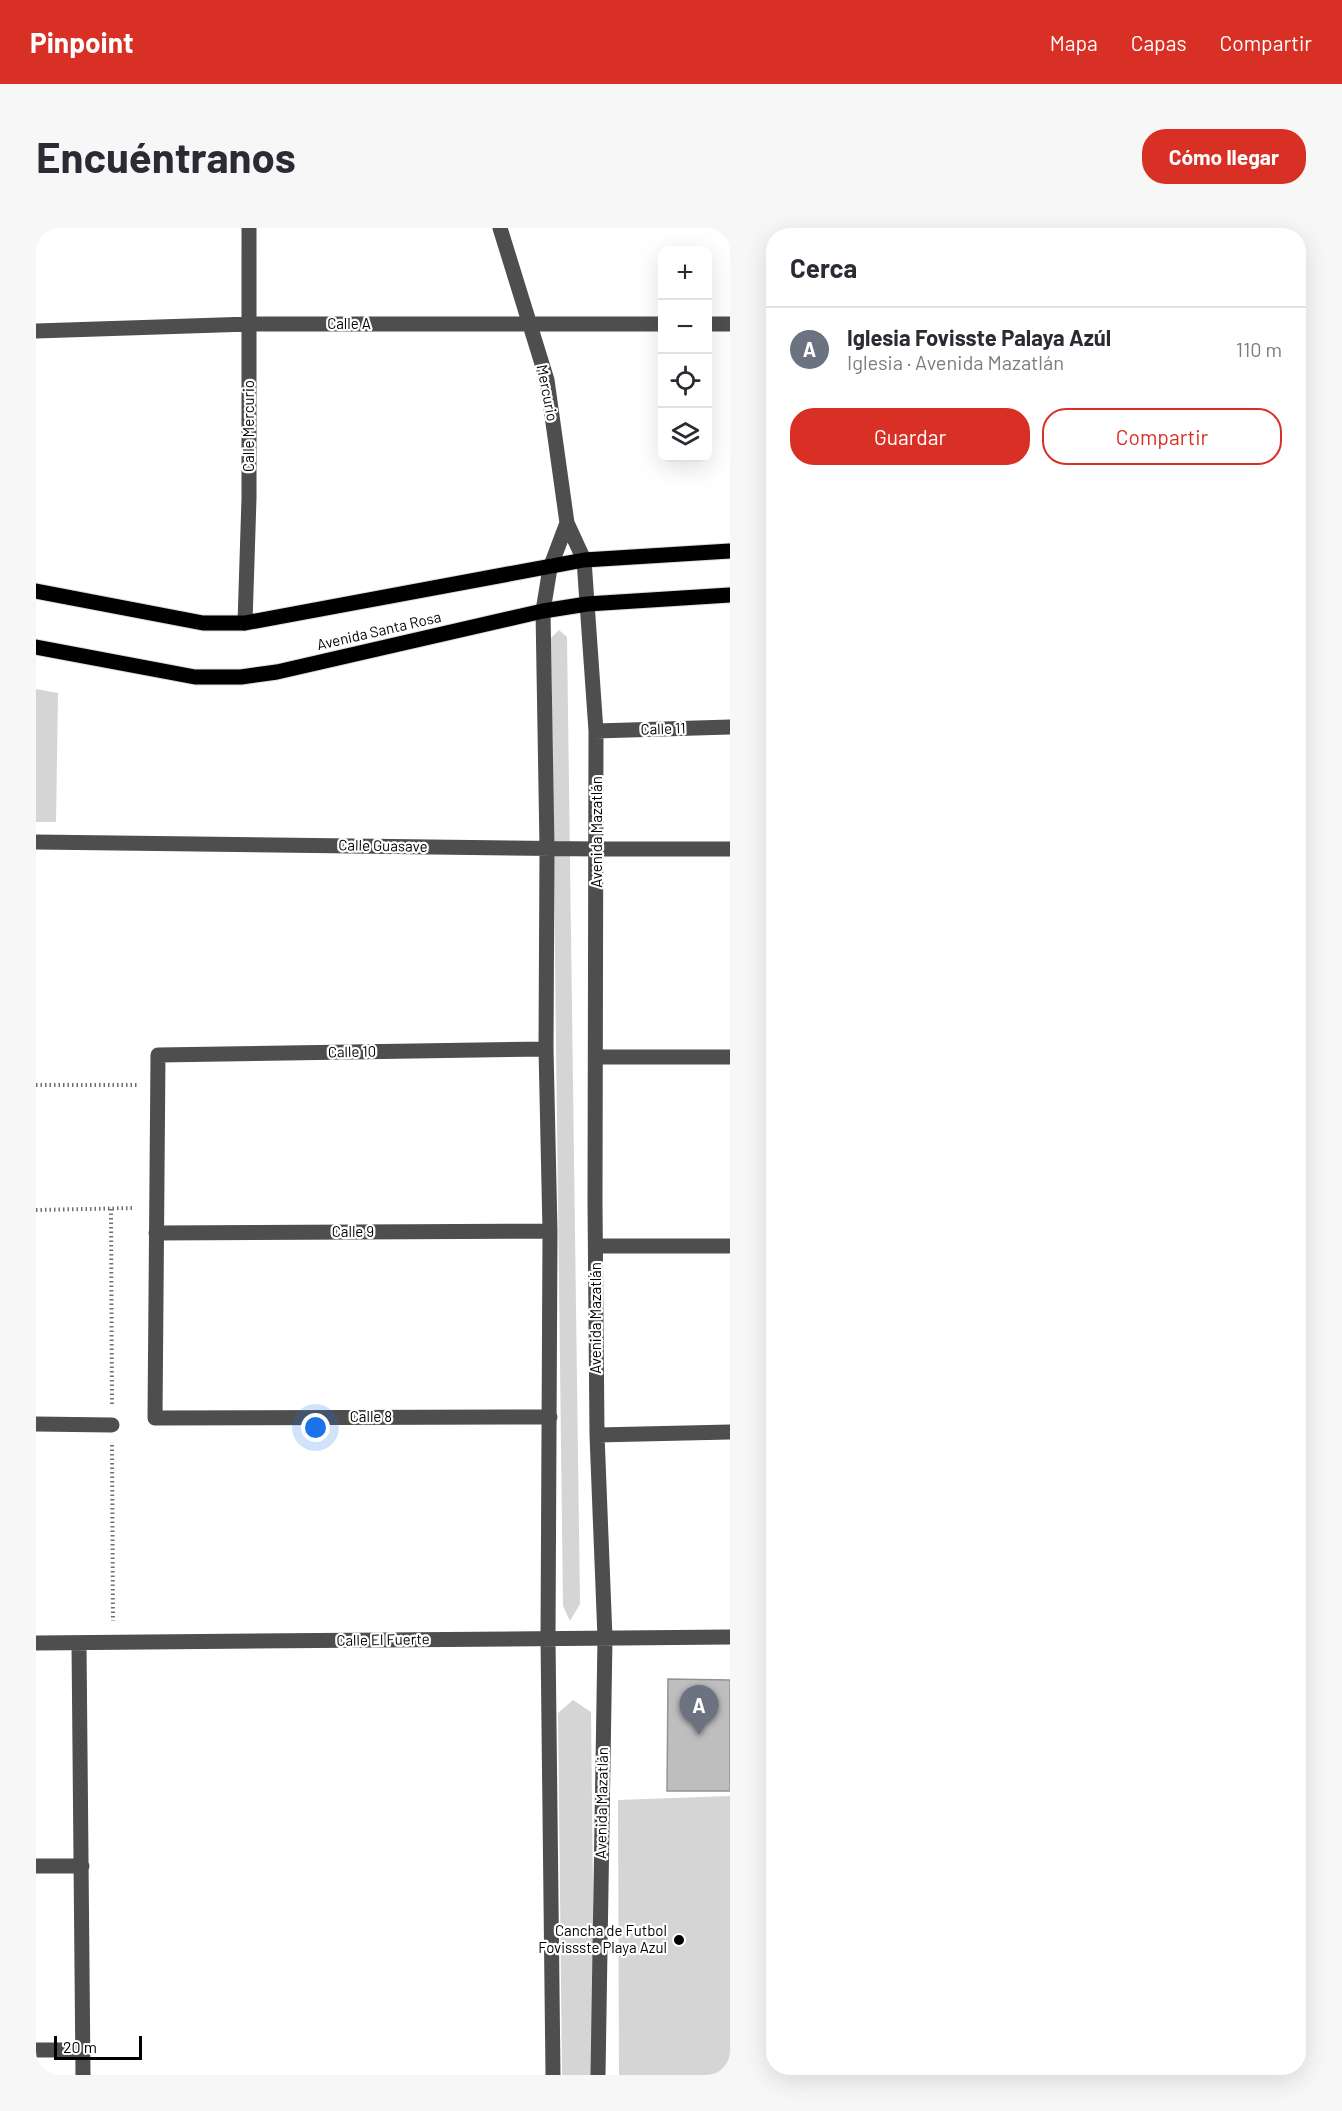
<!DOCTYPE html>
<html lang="es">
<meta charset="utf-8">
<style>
body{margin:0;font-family:Barlow,sans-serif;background:#f7f7f7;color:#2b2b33}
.controls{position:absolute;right:18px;top:18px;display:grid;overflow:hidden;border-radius:12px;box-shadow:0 6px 24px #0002}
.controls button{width:54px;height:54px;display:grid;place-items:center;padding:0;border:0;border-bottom:2px solid #e1e1e2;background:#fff;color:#2b2b33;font:30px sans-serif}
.scale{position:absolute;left:18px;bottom:15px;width:88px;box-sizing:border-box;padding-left:6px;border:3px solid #000;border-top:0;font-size:16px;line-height:21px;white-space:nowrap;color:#000;-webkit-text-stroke:4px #fff;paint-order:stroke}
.you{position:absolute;left:280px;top:1200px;width:21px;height:21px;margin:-15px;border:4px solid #fff;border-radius:50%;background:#1a73e8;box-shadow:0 0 0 9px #1a73e833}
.badge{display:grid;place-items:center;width:39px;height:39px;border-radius:50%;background:#d93025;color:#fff;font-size:20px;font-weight:700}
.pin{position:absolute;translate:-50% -50px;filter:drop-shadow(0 2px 3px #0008)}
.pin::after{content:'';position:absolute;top:32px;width:21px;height:18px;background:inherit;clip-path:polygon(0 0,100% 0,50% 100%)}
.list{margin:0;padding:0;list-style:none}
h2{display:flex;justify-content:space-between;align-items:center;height:78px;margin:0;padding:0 24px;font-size:26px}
h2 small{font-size:20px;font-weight:400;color:#7c7c81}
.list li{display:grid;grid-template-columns:39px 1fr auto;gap:18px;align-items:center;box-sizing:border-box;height:84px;padding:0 24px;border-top:2px solid #e1e1e2}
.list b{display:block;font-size:22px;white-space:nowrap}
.list p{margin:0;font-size:20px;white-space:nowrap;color:#7c7c81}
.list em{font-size:20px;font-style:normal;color:#7c7c81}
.actions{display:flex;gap:12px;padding:18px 24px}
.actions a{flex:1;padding:14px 0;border:2px solid #d93025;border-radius:24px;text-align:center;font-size:21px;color:#d93025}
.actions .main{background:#d93025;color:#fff}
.icon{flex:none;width:33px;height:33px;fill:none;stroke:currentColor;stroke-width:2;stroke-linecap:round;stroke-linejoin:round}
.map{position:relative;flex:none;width:694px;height:1847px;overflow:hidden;border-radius:24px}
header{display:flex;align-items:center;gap:36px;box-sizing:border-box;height:84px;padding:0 30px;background:#d93025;color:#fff}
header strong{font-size:28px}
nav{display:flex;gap:33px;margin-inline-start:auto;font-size:21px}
.intro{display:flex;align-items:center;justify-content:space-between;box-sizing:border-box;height:144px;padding:0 36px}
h1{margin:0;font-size:42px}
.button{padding:15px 27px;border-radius:24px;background:#d93025;color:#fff;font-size:21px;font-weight:700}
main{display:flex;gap:36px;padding:0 36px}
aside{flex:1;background:#fff;border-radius:24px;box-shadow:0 6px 24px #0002}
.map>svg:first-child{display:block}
.green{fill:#d5d5d5}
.building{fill:#bebebe;stroke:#929292;stroke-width:1.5}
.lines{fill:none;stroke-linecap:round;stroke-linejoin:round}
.major-casing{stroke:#dbdbdb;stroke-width:17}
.path{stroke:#707070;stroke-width:4;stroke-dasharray:1.5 3;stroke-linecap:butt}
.minor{stroke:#4e4e4e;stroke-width:15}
.major{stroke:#000;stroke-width:15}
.poi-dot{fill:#000;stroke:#fff;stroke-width:2}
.labels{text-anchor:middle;stroke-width:4.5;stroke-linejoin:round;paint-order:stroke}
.street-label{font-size:15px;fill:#000;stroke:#fff}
.poi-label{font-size:15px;fill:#000;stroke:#fff;text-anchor:end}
</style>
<header>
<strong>Pinpoint</strong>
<nav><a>Mapa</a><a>Capas</a><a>Compartir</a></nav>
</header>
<div class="intro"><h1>Encuéntranos</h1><a class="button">Cómo llegar</a></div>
<main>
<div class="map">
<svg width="694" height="1847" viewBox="0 0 694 1847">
<rect width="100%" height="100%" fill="#fff"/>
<path class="green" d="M523 402 531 409 544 1376 534 1393 527 1378 515 410Z
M0 461 22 465 20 594H0Z
M537 1472 555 1484 559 1847H526L522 1485Z
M694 1568V1847H583L582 1572Z"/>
<path class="building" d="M632 1451 694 1452V1563H631Z"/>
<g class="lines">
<defs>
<path id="major" d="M0 363 167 395H209L548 332 694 323
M0 419 159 449H205L241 444 507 383 551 376 694 367"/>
</defs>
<use href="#major" class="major-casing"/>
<path class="path" d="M0 857H101
M75 981 76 1177
M0 982 99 980
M76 1217 77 1393"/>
<path class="minor" d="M464 0 511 152 531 295 548 332 560 503 559 975 561 1207 569 1410 562 1847
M672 96H694
M0 103 214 96H626
M209 395 213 270V0
M560 503 694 499
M0 614 561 621H694
M510 821 122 827 119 1190 514 1189
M560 829H694
M120 1005 514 1003
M560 1018H694
M0 1196 76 1197
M561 1207 694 1204
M0 1415 694 1409
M43 1415 47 1847
M0 1638H46
M0 1822H47
M517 1847 512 1410 514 1003 510 821 511 620 507 383 514 340 531 295"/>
<use href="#major" class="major"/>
</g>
<circle class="poi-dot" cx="643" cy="1712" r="6"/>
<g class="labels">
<g class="street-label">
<text x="313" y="101">Calle A</text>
<text transform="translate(511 165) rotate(79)" y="5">Mercurio</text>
<text transform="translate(213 198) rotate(-90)" y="5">Calle Mercurio</text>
<text transform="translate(343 403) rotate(-13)" y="5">Avenida Santa Rosa</text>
<text transform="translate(627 501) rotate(-2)" y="5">Calle 11</text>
<text transform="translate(561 604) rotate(-90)" y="5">Avenida Mazatlán</text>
<text transform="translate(347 618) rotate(1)" y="5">Calle Guasave</text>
<text transform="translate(316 824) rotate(-1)" y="5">Calle 10</text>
<text x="317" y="1009">Calle 9</text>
<text transform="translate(560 1090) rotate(-90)" y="5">Avenida Mazatlán</text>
<text x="335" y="1194">Calle 8</text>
<text transform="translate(347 1412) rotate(-1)" y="5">Calle El Fuerte</text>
<text transform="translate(566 1575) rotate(-89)" y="5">Avenida Mazatlán</text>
</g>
<g class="poi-label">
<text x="631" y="1708">Cancha de Futbol<tspan x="631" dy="17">Fovissste Playa Azul</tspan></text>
</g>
</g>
</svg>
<div class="controls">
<button>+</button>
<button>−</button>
<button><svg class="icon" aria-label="locate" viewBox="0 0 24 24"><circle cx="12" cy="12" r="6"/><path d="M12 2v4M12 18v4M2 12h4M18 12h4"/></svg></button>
<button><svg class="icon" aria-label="layers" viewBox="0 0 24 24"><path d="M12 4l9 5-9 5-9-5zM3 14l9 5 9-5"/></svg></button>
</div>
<div class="scale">20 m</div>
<div class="you"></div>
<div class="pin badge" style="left:663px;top:1507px;background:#6b7280">A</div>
</div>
<aside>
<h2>Cerca<small></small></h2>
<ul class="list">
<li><span class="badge" style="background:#6b7280">A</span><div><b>Iglesia Fovisste Palaya Azúl</b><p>Iglesia · Avenida Mazatlán</p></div><em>110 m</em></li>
</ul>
<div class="actions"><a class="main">Guardar</a><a>Compartir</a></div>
</aside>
</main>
